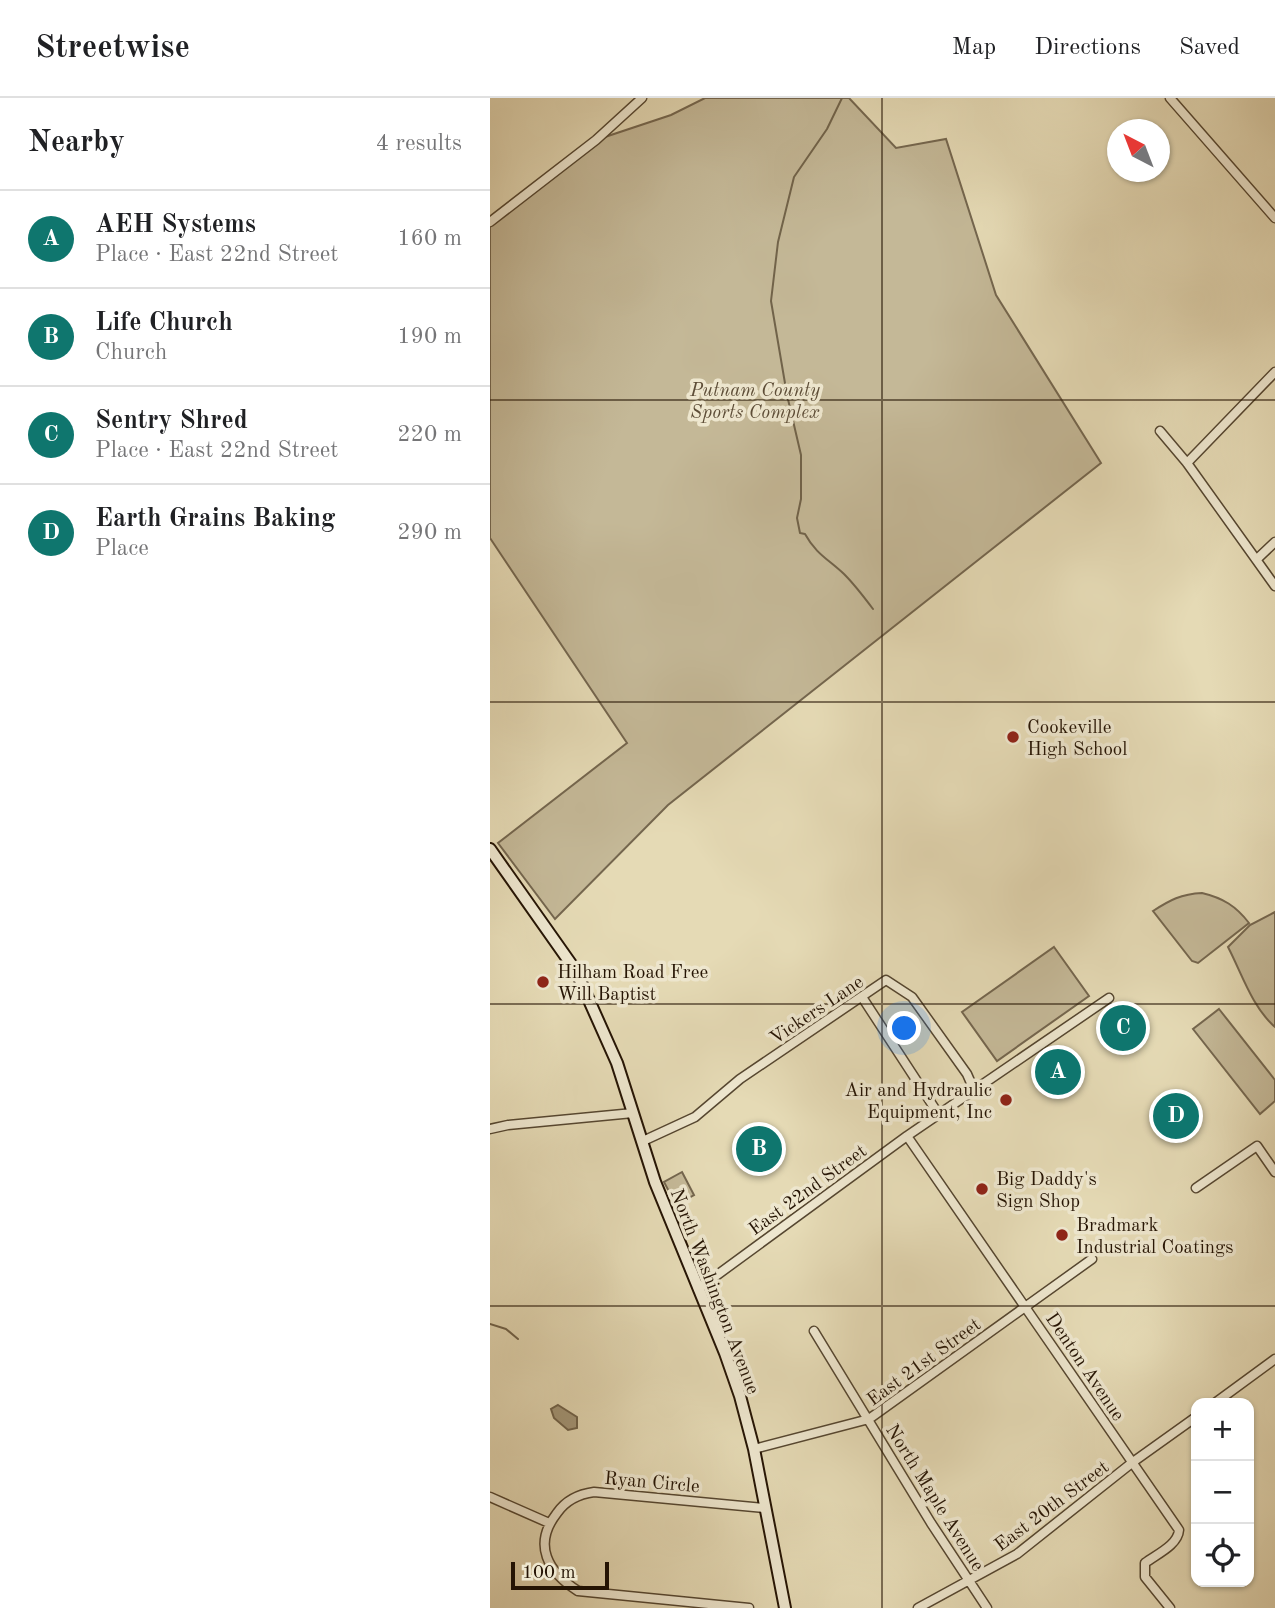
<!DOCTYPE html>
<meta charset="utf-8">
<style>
body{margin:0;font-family:"Old Standard TT",serif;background:#f2f2f2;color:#202124}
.controls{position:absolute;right:21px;bottom:21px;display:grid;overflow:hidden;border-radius:14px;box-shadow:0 2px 5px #0004}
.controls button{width:63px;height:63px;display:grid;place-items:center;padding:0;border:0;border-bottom:2px solid #e0e0e0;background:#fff;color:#202124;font:35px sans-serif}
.compass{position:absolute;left:617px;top:21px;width:63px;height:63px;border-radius:50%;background:#fff;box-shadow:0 2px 5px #0004;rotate:318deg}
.scale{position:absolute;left:21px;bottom:18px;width:98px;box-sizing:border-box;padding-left:7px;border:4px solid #251404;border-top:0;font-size:19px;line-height:24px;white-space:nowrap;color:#251404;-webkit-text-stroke:5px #eee7cf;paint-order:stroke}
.you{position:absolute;left:415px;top:931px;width:24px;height:24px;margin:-18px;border:5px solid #fff;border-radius:50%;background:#1a73e8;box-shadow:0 0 0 10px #1a73e833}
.badge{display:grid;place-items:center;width:46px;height:46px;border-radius:50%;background:#0f766e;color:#fff;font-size:23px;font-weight:700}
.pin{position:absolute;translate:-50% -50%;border:4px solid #fff;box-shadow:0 2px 7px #0006}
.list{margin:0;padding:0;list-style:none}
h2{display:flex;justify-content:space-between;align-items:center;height:91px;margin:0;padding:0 28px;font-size:30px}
h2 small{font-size:23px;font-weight:400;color:#757577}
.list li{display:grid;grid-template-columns:46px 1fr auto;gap:21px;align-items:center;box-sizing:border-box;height:98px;padding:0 28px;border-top:2px solid #e0e0e0}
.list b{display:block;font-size:26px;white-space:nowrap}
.list p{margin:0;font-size:23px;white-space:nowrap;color:#757577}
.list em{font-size:23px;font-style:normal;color:#757577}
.icon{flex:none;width:38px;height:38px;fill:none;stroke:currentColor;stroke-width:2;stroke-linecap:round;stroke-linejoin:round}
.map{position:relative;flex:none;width:785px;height:1510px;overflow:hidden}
header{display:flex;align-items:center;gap:42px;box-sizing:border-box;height:98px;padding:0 35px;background:#fff;border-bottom:2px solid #e0e0e0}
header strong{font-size:33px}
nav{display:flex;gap:38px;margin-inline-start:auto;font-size:24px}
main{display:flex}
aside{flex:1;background:#fff}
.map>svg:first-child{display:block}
.green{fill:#c4b897;stroke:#74664e;stroke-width:2}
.water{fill:#a49779;stroke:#71634a;stroke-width:2}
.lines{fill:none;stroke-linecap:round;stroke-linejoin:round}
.stream{stroke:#71634a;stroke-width:2}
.minor-casing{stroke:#554630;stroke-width:11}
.secondary-casing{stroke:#251404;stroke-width:14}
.minor{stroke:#eee7cf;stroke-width:8}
.secondary{stroke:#eee7cf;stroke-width:10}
.grid{fill:none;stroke:#251404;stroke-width:2;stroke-opacity:0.55}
.poi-dot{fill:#8f2418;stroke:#eee7cf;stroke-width:2.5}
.labels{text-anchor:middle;stroke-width:7;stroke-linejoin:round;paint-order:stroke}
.park-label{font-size:19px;font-style:italic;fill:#5d4d37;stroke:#eee7cf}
.poi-label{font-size:19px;fill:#251404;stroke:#eee7cf;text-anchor:start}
.street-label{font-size:19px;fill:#251404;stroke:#eee7cf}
</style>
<header>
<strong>Streetwise</strong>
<nav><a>Map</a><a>Directions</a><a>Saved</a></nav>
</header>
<main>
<aside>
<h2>Nearby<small>4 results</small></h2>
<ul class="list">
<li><span class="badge">A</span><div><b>AEH Systems</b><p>Place · East 22nd Street</p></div><em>160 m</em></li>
<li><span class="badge">B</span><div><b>Life Church</b><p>Church</p></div><em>190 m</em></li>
<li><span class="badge">C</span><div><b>Sentry Shred</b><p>Place · East 22nd Street</p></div><em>220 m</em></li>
<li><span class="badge">D</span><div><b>Earth Grains Baking</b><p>Place</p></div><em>290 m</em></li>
</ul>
</aside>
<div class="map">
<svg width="785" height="1510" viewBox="0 0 785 1510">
<rect width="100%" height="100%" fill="#e5dab5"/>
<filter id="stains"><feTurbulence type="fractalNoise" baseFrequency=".00286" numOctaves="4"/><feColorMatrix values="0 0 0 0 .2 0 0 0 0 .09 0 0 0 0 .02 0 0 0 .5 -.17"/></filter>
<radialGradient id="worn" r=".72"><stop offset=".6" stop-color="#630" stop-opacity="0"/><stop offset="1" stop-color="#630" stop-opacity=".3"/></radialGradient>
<path class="green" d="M215 0H359L406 50 456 41 506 197 611 365 178 707 65 821 8 745 137 645 0 440V124L106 42 181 17Z
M712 795C733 800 746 808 759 825L708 865 702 863 663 813C680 802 691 796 712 795Z
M785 814V929C762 909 752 876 738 849L760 827Z
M564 849 599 898 507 963 472 914Z
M729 911 785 982V1003L770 1016 703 931Z
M192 1074 204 1097 186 1107 174 1084Z"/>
<path class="water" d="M68 1307 87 1319V1330L78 1332 64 1320 61 1311Z"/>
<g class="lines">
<path class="stream" d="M352 0 337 31 304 79 288 144 281 203 297 297 311 357V401L307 420 310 435 315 436C326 456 338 461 354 476 365 487 374 499 383 511
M0 1226 16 1231 28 1241"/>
<defs>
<path id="minor" d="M680 0 785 120
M0 124 106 42 152 0
M670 333 697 365 785 488
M697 365 785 274
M767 461 785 444
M372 899 449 1017
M0 1031 18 1027 143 1015
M417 1038 689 1432C688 1447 667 1456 655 1465V1479L680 1510
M153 1043 205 1019 250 981 396 882 422 899 477 976 484 992
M706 1090 767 1048 785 1074
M208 1191 417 1038 619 900
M324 1233 441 1425 497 1510
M725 1305 785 1261
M264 1351 379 1321 602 1161
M0 1399 59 1425
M259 1510 88 1493C58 1474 42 1447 67 1415 76 1402 89 1396 104 1394L275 1410
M428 1510 527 1456 643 1364 706 1319"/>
<path id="secondary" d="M0 751 86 873 127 965 165 1084 235 1255 250 1298 264 1351 295 1510"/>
</defs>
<use href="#minor" class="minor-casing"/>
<use href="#secondary" class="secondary-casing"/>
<use href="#minor" class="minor"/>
<use href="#secondary" class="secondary"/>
</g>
<path class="grid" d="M392 0V1510M0 302H785M0 604H785M0 906H785M0 1208H785"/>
<g class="poi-dot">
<circle cx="523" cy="639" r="7"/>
<circle cx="53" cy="884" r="7"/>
<circle cx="516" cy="1002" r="7"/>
<circle cx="492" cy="1091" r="7"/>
<circle cx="572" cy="1137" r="7"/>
</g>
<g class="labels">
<g class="park-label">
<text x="265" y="298">Putnam County<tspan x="265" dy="22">Sports Complex</tspan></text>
</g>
<g class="poi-label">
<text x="537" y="635">Cookeville<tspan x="537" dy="22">High School</tspan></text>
<text x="67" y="880">Hilham Road Free<tspan x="67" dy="22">Will Baptist</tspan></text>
<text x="502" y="998" text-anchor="end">Air and Hydraulic<tspan x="502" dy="22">Equipment, Inc</tspan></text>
<text x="506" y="1087">Big Daddy's<tspan x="506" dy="22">Sign Shop</tspan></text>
<text x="586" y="1133">Bradmark<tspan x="586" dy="22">Industrial Coatings</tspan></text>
</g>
<g class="street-label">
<text transform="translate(326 911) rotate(-34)" y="7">Vickers Lane</text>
<text transform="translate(317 1091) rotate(-36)" y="7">East 22nd Street</text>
<text transform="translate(226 1193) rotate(69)" y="7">North Washington Avenue</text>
<text transform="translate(433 1263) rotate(-36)" y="7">East 21st Street</text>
<text transform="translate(596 1268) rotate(56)" y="7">Denton Avenue</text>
<text transform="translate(162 1383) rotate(5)" y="7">Ryan Circle</text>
<text transform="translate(446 1399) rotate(58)" y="7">North Maple Avenue</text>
<text transform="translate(561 1407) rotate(-37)" y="7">East 20th Street</text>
</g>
</g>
<rect width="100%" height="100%" filter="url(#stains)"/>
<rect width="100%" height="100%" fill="url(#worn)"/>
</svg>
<div class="controls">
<button>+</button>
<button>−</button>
<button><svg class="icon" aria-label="locate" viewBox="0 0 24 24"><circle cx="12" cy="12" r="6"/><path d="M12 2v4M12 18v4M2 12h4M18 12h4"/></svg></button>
</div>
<svg class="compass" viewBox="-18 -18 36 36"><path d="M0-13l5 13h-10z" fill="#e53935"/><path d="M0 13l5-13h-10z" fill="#757577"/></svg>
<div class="scale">100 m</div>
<div class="you"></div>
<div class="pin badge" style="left:568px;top:974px">A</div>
<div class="pin badge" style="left:269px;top:1051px">B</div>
<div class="pin badge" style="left:633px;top:930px">C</div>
<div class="pin badge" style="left:686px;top:1018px">D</div>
</div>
</main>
